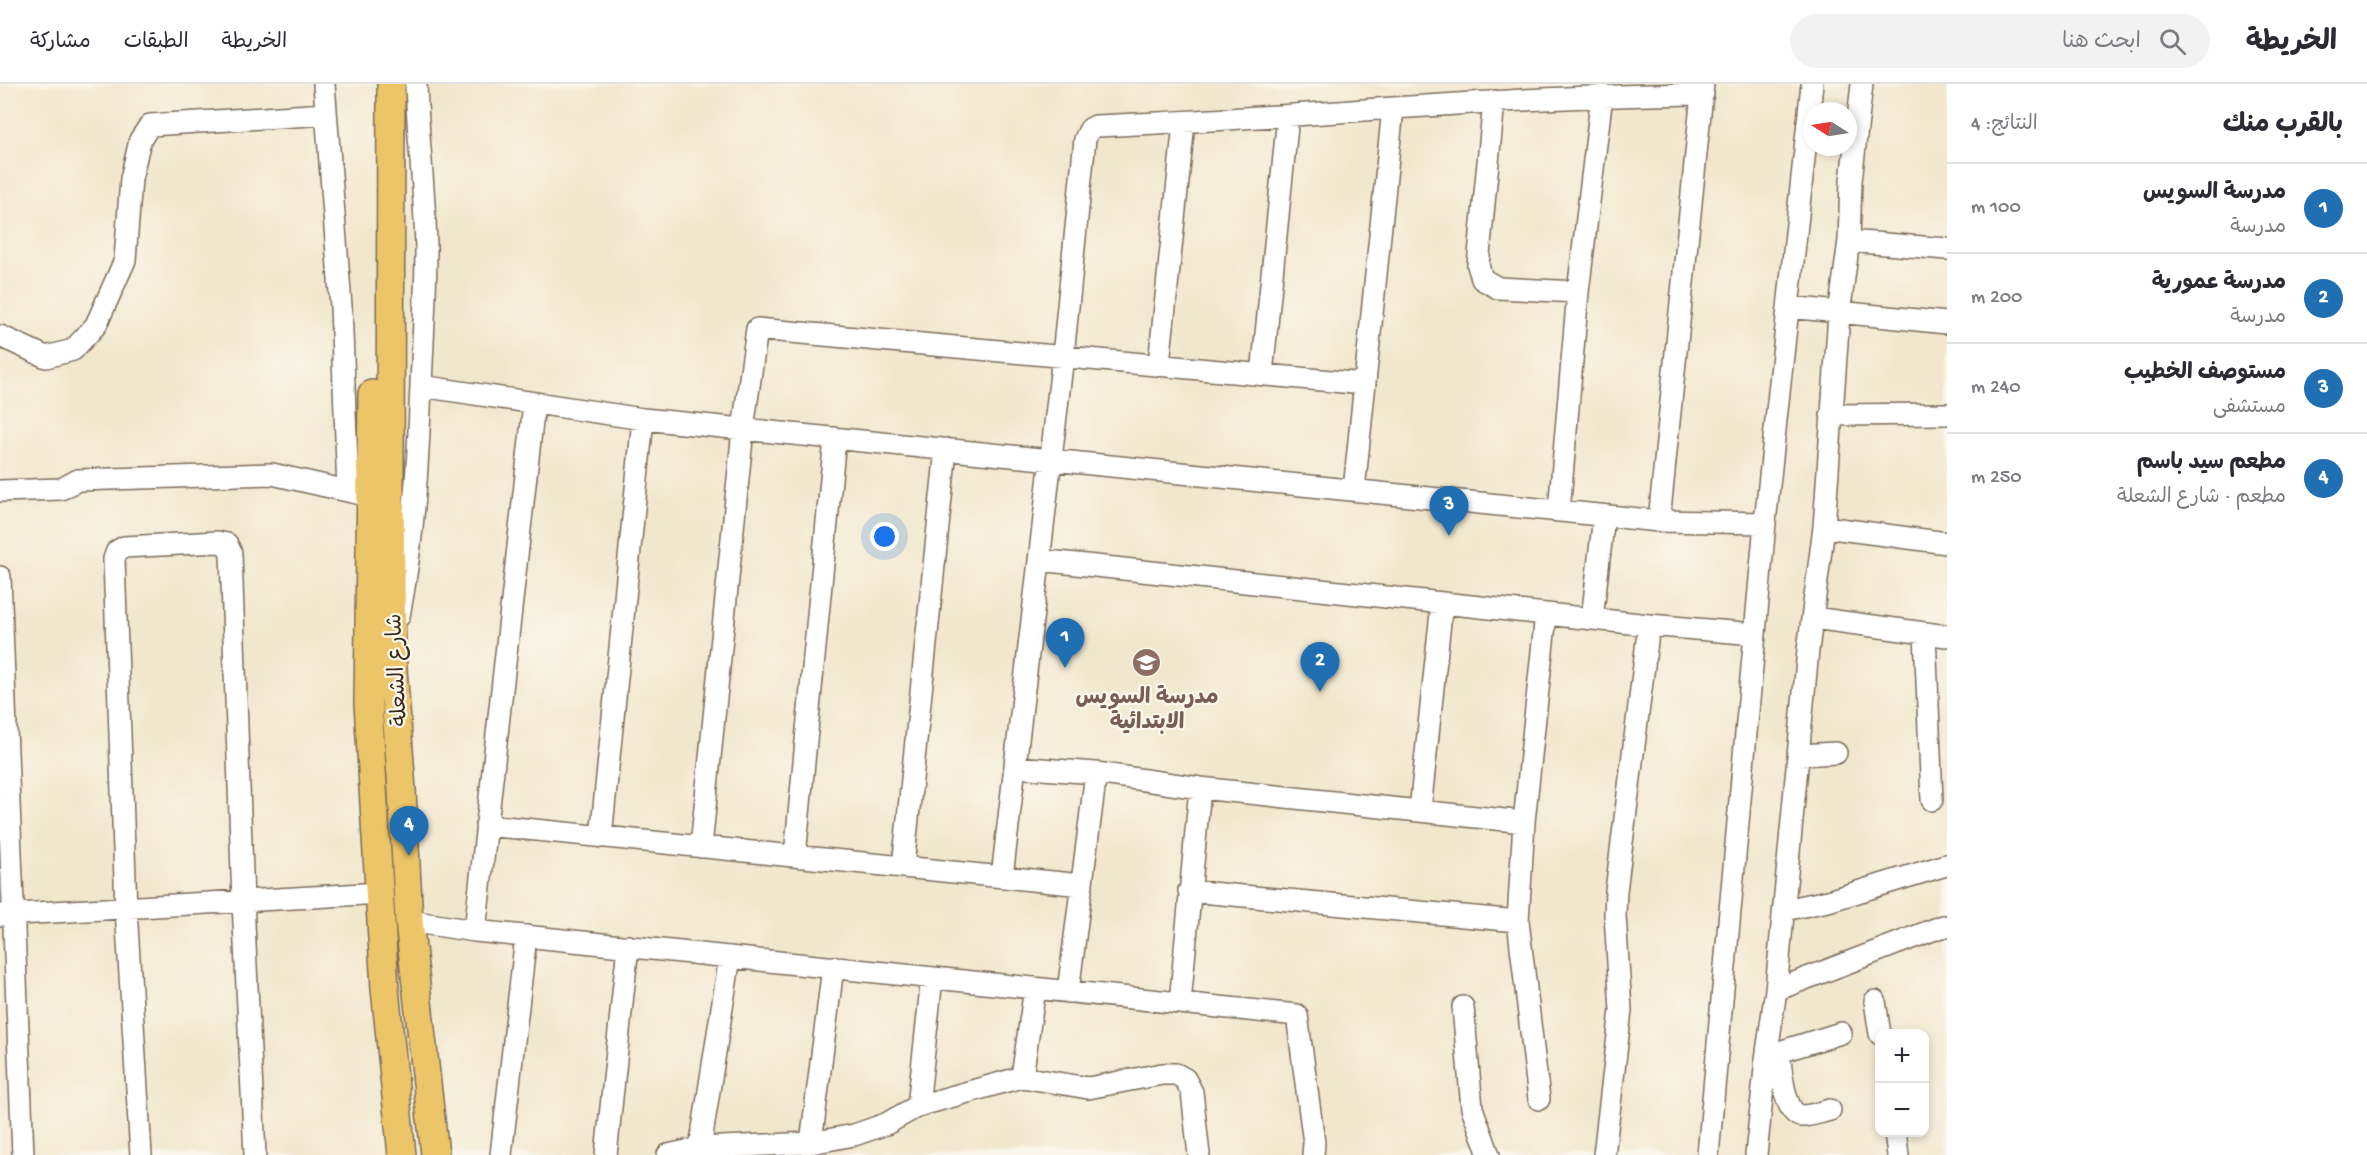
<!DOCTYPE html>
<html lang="ar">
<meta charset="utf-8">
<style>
body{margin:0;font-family:"Gochi Hand","Playpen Sans Arabic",sans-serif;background:#f2f2f3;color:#2b2b33;direction:rtl}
.controls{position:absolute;right:18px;bottom:18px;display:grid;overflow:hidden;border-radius:12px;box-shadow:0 3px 9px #0003}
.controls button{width:54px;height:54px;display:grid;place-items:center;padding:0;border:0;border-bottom:2px solid #e1e1e2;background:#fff;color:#2b2b33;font:30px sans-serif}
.compass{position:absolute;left:1803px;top:18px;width:54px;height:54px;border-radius:50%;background:#fff;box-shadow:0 3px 9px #0003;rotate:282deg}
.you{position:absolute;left:885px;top:453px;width:21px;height:21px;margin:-15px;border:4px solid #fff;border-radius:50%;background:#1a73e8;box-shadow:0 0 0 9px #1a73e833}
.badge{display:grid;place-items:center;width:39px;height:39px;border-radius:50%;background:#1f6fb2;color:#fff;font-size:20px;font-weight:700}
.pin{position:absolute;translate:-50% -50px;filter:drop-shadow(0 2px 3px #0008)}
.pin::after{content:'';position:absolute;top:32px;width:21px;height:18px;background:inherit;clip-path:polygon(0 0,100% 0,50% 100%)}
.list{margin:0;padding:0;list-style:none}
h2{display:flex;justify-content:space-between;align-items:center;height:78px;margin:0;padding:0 24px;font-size:26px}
h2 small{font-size:20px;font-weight:400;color:#7c7c81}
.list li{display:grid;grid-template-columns:39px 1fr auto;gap:18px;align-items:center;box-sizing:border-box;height:90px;padding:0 24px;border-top:2px solid #e1e1e2}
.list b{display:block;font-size:22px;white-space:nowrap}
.list p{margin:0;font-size:20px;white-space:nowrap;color:#7c7c81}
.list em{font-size:20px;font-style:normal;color:#7c7c81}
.icon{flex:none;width:33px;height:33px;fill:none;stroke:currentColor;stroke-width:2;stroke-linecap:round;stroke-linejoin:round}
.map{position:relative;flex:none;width:1947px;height:1071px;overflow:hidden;direction:ltr}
header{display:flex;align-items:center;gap:36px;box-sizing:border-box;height:84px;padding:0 30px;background:#fff;border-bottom:2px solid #e1e1e2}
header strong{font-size:28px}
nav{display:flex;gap:33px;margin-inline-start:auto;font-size:21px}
.search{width:420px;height:54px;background:#f2f2f3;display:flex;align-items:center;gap:15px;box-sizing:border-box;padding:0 21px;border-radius:33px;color:#7c7c81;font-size:22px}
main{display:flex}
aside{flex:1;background:#fff}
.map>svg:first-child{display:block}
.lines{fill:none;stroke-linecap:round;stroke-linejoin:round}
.minor-casing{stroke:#7b6c5b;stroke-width:24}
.major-casing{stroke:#7b6c5b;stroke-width:30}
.minor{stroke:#fff;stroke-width:21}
.major{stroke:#edc569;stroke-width:27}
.labels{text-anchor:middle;stroke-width:4.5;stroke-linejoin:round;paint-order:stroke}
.street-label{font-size:22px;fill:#3b2a1e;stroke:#fbf7ec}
.education-label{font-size:22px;font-weight:bold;fill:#785e54;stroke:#fbf7ec}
</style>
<header>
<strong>الخريطة</strong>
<div class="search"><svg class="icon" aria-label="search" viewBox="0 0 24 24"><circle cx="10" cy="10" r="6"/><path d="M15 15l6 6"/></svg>ابحث هنا</div>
<nav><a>الخريطة</a><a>الطبقات</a><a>مشاركة</a></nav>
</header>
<main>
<aside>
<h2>بالقرب منك<small>النتائج: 4</small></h2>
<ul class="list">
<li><span class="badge">1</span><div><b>مدرسة السويس</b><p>مدرسة</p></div><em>100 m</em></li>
<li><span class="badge">2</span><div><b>مدرسة عمورية</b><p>مدرسة</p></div><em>200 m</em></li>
<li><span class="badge">3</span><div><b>مستوصف الخطيب</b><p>مستشفى</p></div><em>240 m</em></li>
<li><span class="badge">4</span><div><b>مطعم سيد باسم</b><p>مطعم · شارع الشعلة</p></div><em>250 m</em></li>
</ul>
</aside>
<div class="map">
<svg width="1947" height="1071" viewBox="0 0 1947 1071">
<rect width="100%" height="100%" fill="#fbf7ec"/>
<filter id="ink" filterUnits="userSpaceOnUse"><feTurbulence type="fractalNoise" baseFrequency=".0167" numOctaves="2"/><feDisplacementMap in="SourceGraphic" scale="12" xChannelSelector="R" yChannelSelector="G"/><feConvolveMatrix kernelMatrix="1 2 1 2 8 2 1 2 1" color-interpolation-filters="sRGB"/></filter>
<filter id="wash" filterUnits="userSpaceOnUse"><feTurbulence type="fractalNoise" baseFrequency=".008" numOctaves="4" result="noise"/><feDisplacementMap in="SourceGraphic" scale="24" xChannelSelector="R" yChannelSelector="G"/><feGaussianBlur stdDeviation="1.35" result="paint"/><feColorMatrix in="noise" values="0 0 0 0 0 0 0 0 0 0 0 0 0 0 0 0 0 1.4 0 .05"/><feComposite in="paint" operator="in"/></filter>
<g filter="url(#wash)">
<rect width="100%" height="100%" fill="#f1e7cd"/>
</g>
<g filter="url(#ink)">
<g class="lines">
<defs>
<path id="minor" d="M324 0 341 222 348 407
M1494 17 1478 181 1482 195 1498 204 1578 208
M1849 157 1947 165
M1789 223 1947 239
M0 252 46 273 73 266 96 241 125 176 131 95 140 56 150 41 326 30
M1159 280 1184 39
M1262 290 1288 32
M421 302 643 335 1659 437 1765 439
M1831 331 1947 330
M1354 406 1393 24
M0 407 61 405 78 396 272 390 361 410
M1559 427 1578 208 1602 11
M1659 437 1703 0
M1824 443 1947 459
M1039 476 1649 541 1755 550
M0 493 23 1071
M399 532C414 455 418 379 421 301 423 255 426 210 426 164 425 109 418 55 416 0
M1813 534 1947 552
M1592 535 1604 432
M1925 550 1932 716
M1798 671 1836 669
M1015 683 1096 689 1200 704 1524 738
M1420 726 1442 519
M486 741 1082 801
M601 753 643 335
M701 763 743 345 757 245 1365 300
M795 772 835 354
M903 783 946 365
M1002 793 1063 272 1085 55 1090 45 1096 42C1298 34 1500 12 1703 10
M1189 807 1518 837
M1784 826 1828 817 1946 781
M1 831 381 809
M409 837 475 847 1297 931 1314 1059 1313 1071
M475 847 534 320
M1776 906 1943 842 1947 843
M1068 908 1096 689
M1875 917 1880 950
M1180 919 1200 704
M1463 923 1472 1024 1489 1071
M1779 968C1781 983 1784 1032 1802 1032 1811 1032 1821 1028 1830 1026
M1766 975 1779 968 1841 949
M1022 993 1035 904
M1539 1015 1518 837 1524 738 1546 530
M918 1022 932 894
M1895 1048 1898 1071
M811 1059 833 883
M700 1064 730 873
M141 1071 126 825 114 475 117 467 124 463 217 458 227 460 231 469 243 818 255 1071
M501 1071 526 852
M606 1071 628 862
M668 1071 700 1064 811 1059 854 1051 886 1040 918 1022 1022 993 1088 1004 1162 990H1176L1185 995 1192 1008 1199 1071
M1604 1071 1621 926 1615 831 1616 807 1649 541
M1708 1071 1765 439 1812 0
M1756 1071 1766 975 1776 906 1808 566 1824 443 1839 230 1849 157 1851 97 1862 0"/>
<path id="major" d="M391 0 390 414 392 571 402 706 409 837 435 1071
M372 310 368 619 385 905 402 1071"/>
</defs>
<use href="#minor" class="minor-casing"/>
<use href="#major" class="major-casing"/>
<use href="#minor" class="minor"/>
<use href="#major" class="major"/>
</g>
</g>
<defs>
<symbol id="school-disc" viewBox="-11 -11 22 22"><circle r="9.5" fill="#8d6e63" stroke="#fbf7ec"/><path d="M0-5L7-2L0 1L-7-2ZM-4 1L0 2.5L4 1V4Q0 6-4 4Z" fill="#fff"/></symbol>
</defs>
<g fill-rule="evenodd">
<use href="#school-disc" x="1130" y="562" width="33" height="33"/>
</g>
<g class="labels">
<g class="street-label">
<text transform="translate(395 586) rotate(-93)" y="8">شارع الشعلة</text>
</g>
<g class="education-label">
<text x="1147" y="619">مدرسة السويس<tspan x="1147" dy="25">الابتدائية</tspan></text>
</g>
</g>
</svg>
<div class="controls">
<button>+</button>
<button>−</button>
</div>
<svg class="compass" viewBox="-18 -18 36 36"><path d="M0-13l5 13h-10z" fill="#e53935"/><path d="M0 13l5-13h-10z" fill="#7c7c81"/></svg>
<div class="you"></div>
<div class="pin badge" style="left:1065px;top:584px">1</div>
<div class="pin badge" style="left:1320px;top:608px">2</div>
<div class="pin badge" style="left:1449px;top:452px">3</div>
<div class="pin badge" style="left:409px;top:772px">4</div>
</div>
</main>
